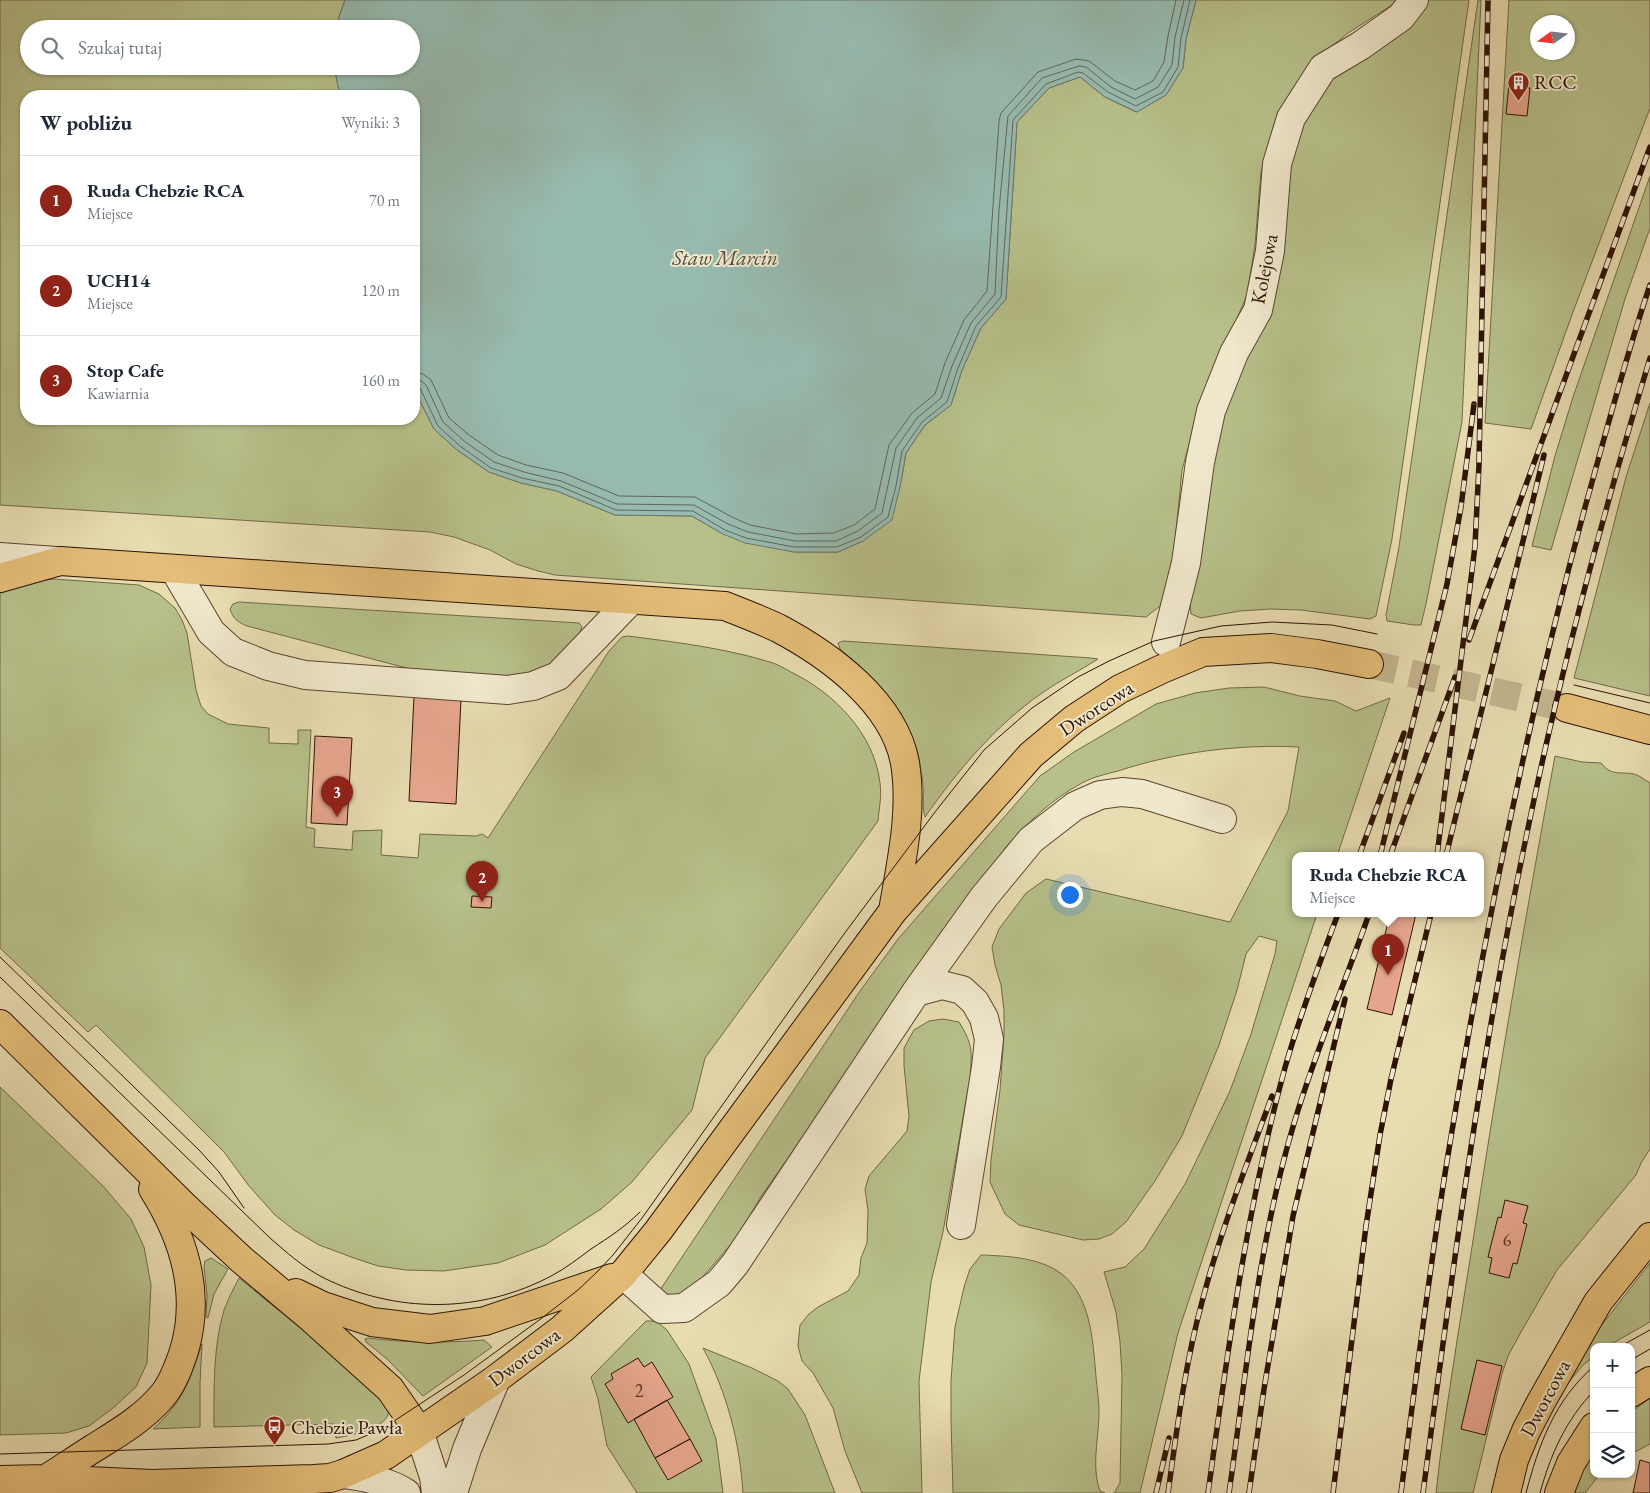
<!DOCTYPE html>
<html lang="pl">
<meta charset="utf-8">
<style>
body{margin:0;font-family:"EB Garamond",serif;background:#f2f2f3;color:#1f2937}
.controls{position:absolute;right:15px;bottom:15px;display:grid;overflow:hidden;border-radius:10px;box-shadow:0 1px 4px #0004}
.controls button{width:45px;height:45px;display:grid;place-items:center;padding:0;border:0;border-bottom:1px solid #e0e1e3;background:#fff;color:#1f2937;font:25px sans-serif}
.compass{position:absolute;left:1530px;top:15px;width:45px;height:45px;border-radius:50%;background:#fff;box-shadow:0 1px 4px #0004;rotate:256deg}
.you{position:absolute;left:1069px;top:894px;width:18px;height:18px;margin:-12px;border:4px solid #fff;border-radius:50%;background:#1a73e8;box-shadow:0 0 0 8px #1a73e833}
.badge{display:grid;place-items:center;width:32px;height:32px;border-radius:50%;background:#8f2418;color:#fff;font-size:16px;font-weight:700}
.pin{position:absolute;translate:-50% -41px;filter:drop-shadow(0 1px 2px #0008)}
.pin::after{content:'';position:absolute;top:26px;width:18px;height:15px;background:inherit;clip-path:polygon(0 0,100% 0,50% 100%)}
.popup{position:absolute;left:1292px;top:852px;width:192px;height:65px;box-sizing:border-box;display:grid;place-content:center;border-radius:10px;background:#fff;filter:drop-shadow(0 1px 4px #0005);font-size:16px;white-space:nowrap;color:#747a83}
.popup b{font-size:19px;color:#1f2937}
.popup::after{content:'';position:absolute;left:50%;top:100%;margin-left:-10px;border:10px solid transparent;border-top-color:#fff}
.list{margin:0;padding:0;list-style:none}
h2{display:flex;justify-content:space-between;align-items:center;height:65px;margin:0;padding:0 20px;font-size:21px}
h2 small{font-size:16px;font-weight:400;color:#747a83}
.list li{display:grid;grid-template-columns:32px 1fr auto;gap:15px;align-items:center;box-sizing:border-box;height:90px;padding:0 20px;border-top:1px solid #e0e1e3}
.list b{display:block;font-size:19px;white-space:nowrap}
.list p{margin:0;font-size:16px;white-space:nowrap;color:#747a83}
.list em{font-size:16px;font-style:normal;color:#747a83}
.icon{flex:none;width:28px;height:28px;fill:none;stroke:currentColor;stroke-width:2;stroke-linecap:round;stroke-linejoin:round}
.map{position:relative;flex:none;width:1650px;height:1493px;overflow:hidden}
.search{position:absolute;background:#fff;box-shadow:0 1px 4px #0004;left:20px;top:20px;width:400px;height:55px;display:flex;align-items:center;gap:12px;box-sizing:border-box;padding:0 18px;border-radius:28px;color:#747a83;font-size:19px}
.panel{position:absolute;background:#fff;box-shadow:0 1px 4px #0004;left:20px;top:90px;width:400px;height:335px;border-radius:20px}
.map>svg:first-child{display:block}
.green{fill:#b7c08a;stroke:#726947;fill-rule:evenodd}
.water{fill:#97bbb0;stroke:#6d776b}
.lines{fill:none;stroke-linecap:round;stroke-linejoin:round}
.shore{stroke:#62665a;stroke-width:1}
.building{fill:#e6a68d;stroke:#2d1204}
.major-tunnel{stroke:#c3b48e;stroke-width:28;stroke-dasharray:28 14;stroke-linecap:butt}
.minor-casing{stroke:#5c442f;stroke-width:30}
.major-casing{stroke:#2d1204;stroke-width:30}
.minor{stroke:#f0e8cc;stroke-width:28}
.major{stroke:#e4be78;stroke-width:28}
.tram{stroke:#2d1204;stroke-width:1}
.rail-casing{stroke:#2d1204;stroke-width:5.5}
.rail{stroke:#f0e8cc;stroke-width:4;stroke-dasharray:11;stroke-linecap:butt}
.labels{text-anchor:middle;stroke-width:4;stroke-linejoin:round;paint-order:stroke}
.number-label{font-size:18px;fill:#5b3726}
.poi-label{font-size:20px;fill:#2d1204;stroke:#f0e8cc;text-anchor:start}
.street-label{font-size:20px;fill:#2d1204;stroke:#f0e8cc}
.water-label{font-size:21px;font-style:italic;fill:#524d40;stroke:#f0e8cc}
</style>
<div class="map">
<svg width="1650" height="1493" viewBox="0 0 1650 1493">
<rect width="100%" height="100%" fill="#e8dcb1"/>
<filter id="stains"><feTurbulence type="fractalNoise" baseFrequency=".004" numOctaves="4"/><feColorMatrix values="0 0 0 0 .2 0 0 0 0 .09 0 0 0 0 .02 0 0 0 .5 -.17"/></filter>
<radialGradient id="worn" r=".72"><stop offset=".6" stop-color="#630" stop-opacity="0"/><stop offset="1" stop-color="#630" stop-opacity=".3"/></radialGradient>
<path class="green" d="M0 0H345L339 17 337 29H29V66H334L340 96H26V419H414V383L419 399 434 429 457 450 489 472 521 483 557 491 615 515 692 516 723 534 794 552H838L863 541 900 487 906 453 925 425 951 405 962 370 981 328 1006 299 1017 122 1049 88 1080 77 1105 97 1136 112 1166 95 1183 68 1186 39 1196 0H1397L1392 5 1348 33 1309 65 1278 112 1261 172 1255 245 1247 295 1201 402 1182 470 1174 552 1167 592 1160 606 1146 617 555 575 538 571 516 564 490 550 454 537 430 532 0 505Z
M1425 0H1469L1392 539 1376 616 1370 619 1301 610 1270 609 1240 611 1201 618 1191 614 1190 601 1210 457 1302 118 1326 78Z
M1478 0H1481L1462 422 1426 604 1421 625H1414L1387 621 1386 615 1399 547Z
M1509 0H1650V108L1573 312 1531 429 1485 423ZM1538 22H1568V52H1538Z
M1650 176V228L1625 299 1551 550 1532 546 1555 456 1573 397Z
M1650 403V696L1574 678 1626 477Z
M53 579 139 585 159 594 175 608 182 620 187 633 196 690 201 706 208 714 228 724 269 728V743L298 744V730H311L306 827 315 829 314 847 352 850 353 831 382 830 381 855 418 858 420 834 476 836 482 834 488 838 609 651 622 637 628 636C675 642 724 648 770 662 777 664 784 668 791 672 834 693 874 733 880 783 882 796 879 808 878 821L705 1058 692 1110 632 1182 601 1209 545 1245 498 1263 444 1271 406 1270 378 1266 354 1258 319 1245 294 1230 275 1215 249 1186 224 1152 209 1137 96 1025 88 1032 0 948V588L16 584Z
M239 602 579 623 582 627 580 632 559 659 535 674 509 677 418 671 247 626C238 622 233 619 230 609L233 604Z
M843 641 1091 658 1098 659C1080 671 1060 680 1042 693 995 726 958 770 925 817 922 809 924 796 923 787 923 779 921 771 920 764 911 714 877 680 840 649L838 643Z
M1264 687 1300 696 1335 701 1356 711 1390 698 1337 856H1296V914H1317L1178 1333 1140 1493H1114L1120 1483 1122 1375 1120 1342 1116 1312 1104 1272 1125 1267 1144 1249 1185 1184 1230 1091 1251 1034 1275 954 1277 941 1259 936 1246 954 1237 990 1219 1045 1182 1136 1155 1181 1126 1222 1112 1234 1099 1239 1083 1240 1019 1225 1005 1214 990 1182 991 1160 1000 1090 1004 1035V1010L1001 985 995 965 992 947 999 929 1026 893 1046 879 1230 922 1288 811 1299 747C1239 744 1176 752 1118 771 1106 774 1093 777 1082 783 1052 799 1028 822 1006 847L760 1198 739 1235 700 1280 686 1292 677 1296 664 1297 660 1290 860 991 898 939 1040 776 1074 752 1156 704 1195 693 1229 688Z
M1555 756 1582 762 1601 763C1613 779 1625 769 1639 776 1643 778 1646 781 1650 783V1149L1641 1163 1636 1175 1557 1270 1521 1332 1508 1356 1502 1374 1473 1493H1436C1445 1411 1459 1329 1472 1247 1497 1083 1525 919 1555 756Z
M943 1019 959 1022C973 1044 972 1052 970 1078L943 1232 931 1282 919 1381 922 1493H862L845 1451 833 1408 813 1373 802 1361 798 1346 800 1325 809 1314 818 1307 848 1291 859 1275 861 1258 867 1243 868 1211 865 1189 869 1176 907 1131 909 1116 904 1066V1048L914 1030 929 1021Z
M0 1087 103 1186 131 1219 144 1247 151 1285 147 1363 136 1387 113 1408 89 1426 66 1433 0 1435Z
M981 1255C1006 1256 1034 1257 1056 1270 1091 1291 1093 1341 1096 1377 1097 1388 1099 1400 1099 1411 1099 1438 1091 1466 1100 1491L1105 1493H953L951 1420V1380L955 1327 964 1287 970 1269Z
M211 1258 228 1269 214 1294 208 1318 206 1317 207 1296 204 1266 205 1261Z
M1650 1263V1322L1606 1347H1594V1356L1582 1366 1552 1403 1583 1349Z
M239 1278 372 1387C377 1392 384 1399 387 1405 398 1427 348 1436 336 1438L334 1424 214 1427C214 1388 213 1347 224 1310 228 1299 234 1288 239 1278Z
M646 1321H656L667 1330 689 1364 716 1439 723 1493H637L607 1446 598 1399 591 1377Z
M368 1338C407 1343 445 1343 484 1340L492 1347 423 1396 387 1359 366 1342 365 1339Z
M202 1344 200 1383V1427L153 1429C182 1403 190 1380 202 1344Z
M703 1348 752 1368 778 1381 788 1389 805 1415 835 1493H743C740 1443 727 1392 703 1348Z
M1650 1398V1444L1631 1454V1412Z
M1594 1449V1474H1600L1585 1493H1570Z"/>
<path class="water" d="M345 0H1196L1186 39 1183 68 1166 95 1137 112 1105 97 1080 77 1049 88 1017 122 1006 299 981 328 962 370 951 405 925 425 906 453 900 487 892 520 863 541 838 552H794L745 543 723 534 692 516 615 515 557 491 521 483 489 472 457 450 434 429 419 399 414 383V96H340L334 66H411V29H337L339 17Z"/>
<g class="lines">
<path class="shore" d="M414 372 423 374 431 380 449 418 469 435 498 455 526 465 563 473 619 496 695 497 732 517 750 525 796 534 834 533 854 525 875 509 889 445 912 413 935 394 945 363 964 320 987 291 999 121 1001 113 1038 72 1076 59 1089 61 1115 81 1135 90 1153 81 1164 62 1168 36 1176 0
M414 379 420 380 426 385 443 422 464 441 494 462 524 472 561 481 617 504 694 505 728 524 748 532 795 541H836L858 531 882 513 896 448 917 418 941 398 952 366 971 323 995 294 999 210 1008 116 1042 78 1079 66 1086 67 1111 87 1135 99 1158 87 1172 65 1175 37 1184 0
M414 386 420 388 438 426 460 446 491 468 522 478 559 486 616 510 693 511 725 530 746 538 794 547H837L861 537 888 517 896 486 902 451 922 422 947 402 958 368 976 326 1001 297 1013 120 1046 84 1078 72 1083 73 1108 92 1136 106 1163 92 1178 67 1181 38 1190 0"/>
</g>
<path class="building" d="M1509 85 1530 88 1527 116 1506 114Z
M414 696 461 699 456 804 409 801Z
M315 736 352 738 347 825 311 823Z
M472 896 492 897 491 908 471 907Z
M1390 914H1416L1392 1015 1367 1009Z
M1505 1200 1528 1206 1523 1223 1527 1224 1517 1264 1513 1263 1509 1278 1489 1273 1492 1258 1488 1257 1498 1217 1501 1218Z
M638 1358 644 1367 652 1362 673 1397 628 1423 605 1384 613 1379 611 1374Z
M1477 1360 1502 1366 1485 1435 1461 1429Z
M667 1400 690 1439 655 1458 634 1419Z
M690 1439 702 1461 668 1480 655 1458Z
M1640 1460 1650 1463V1493H1633Z"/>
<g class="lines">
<path class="major-tunnel" d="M1369 664 1567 708"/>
<defs>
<path id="minor" d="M0 557 56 561
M174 569 211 632 233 652 268 666 305 675 508 690 533 686 558 676 631 600
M1166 642 1186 563 1200 462 1211 411 1234 353 1258 310 1270 251 1277 164 1291 118 1323 68 1360 46 1401 17 1414 0
M916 992 942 985 962 990 975 1002 984 1018 989 1039 986 1067 961 1225
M623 1274 662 1309 684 1308 719 1283 735 1264 916 992 984 897 1031 840 1075 806 1100 795 1122 792 1142 794 1222 819
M419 1431 434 1477 436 1493
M343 1474C365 1477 387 1481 406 1493
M453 1493 467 1449 496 1379"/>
<path id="major" d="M0 578 60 561 725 606C743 613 761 620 778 628 829 655 894 702 905 763 913 812 901 863 893 911
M1567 708 1650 730
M0 1024 185 1207 242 1260 310 1317 390 1389 419 1431
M296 1293 323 1306 372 1322 430 1329 485 1321 612 1278
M1631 1393 1650 1381
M46 1479C62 1469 78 1458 94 1448 118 1433 144 1418 163 1395 173 1383 179 1366 184 1351 201 1294 184 1238 153 1189
M0 1480 46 1479 152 1484 313 1479 330 1478 343 1474 386 1455 496 1379 562 1329 623 1274 658 1231 893 911 1031 755 1074 719 1120 689 1162 669 1203 652 1271 648 1317 654 1369 664
M1506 1493 1514 1460 1526 1431 1541 1402 1598 1302 1650 1237
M1559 1493 1571 1463 1594 1427"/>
</defs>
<use href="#minor" class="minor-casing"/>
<use href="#major" class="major-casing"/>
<use href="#minor" class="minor"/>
<use href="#major" class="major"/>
<path class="tram" d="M1574 685 1650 703
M0 957 199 1150 219 1172 244 1208
M0 977 270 1238C286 1252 303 1267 322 1277 395 1314 481 1314 553 1275 566 1268 579 1258 591 1249 608 1238 625 1227 640 1212
M1619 1347 1650 1330
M1631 1360 1650 1349
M0 1454 328 1444 356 1440 382 1429 464 1375 542 1318 578 1290 598 1271 613 1255 642 1218 844 934 935 812 984 750 1032 708 1078 677 1109 661 1154 641 1221 626 1272 622 1332 625 1377 634
M1526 1493C1539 1444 1554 1401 1594 1366
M1540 1493C1550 1456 1566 1419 1594 1391"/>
<defs>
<path id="rail" d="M1469 640 1650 147
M1359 856 1404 733
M1380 856 1447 584 1461 507 1474 404
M1390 856 1455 677
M1437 856 1475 546 1479 465 1488 0
M1446 856 1544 455
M1156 1493 1169 1438
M1168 1493C1177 1429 1185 1364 1202 1302 1220 1232 1247 1164 1272 1096
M1208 1493C1228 1349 1247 1205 1286 1064 1301 1013 1319 964 1338 914
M1229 1493C1247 1369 1258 1241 1295 1120 1316 1050 1345 983 1369 914
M1249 1493 1264 1389 1293 1216 1345 999
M1333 1493 1366 1226 1380 1135 1391 1079 1431 914
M1401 1493C1416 1378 1430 1263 1449 1149 1484 934 1527 721 1584 511 1605 436 1625 359 1650 285
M1423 1493C1453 1266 1483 1038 1531 814 1563 660 1605 508 1650 358"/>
</defs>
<use href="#rail" class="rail-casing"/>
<use href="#rail" class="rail"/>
</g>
<defs>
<symbol id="building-pin" viewBox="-11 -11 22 30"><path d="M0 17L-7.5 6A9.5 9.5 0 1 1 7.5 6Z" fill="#8f2418" stroke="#f0e8cc"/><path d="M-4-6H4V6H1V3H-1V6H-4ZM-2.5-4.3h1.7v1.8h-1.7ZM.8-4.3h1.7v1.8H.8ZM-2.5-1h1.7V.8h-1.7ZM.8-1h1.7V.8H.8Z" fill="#fff"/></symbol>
<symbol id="bus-pin" viewBox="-11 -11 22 30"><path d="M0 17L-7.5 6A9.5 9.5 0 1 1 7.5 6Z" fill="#8f2418" stroke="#f0e8cc"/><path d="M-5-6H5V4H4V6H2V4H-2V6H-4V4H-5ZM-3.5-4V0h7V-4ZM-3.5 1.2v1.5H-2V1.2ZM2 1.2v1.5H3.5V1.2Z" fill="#fff"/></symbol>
</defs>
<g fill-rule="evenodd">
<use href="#building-pin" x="1506" y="70" width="25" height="34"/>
<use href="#bus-pin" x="262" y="1414" width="25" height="34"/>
</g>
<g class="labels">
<g class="number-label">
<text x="1507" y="1246">6</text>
<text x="639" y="1397">2</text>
</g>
<g class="poi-label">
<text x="1534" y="89">RCC</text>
<text x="291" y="1434">Chebzie Pawła</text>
</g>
<g class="street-label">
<text transform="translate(1264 269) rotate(-79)" y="7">Kolejowa</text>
<text transform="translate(1096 708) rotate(-33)" y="7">Dworcowa</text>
<text transform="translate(524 1357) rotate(-37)" y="7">Dworcowa</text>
<text transform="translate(1545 1398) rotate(-62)" y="7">Dworcowa</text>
</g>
<g class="water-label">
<text x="725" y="265">Staw Marcin</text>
</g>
</g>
<rect width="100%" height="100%" filter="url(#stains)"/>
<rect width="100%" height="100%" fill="url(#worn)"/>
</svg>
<div class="controls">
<button>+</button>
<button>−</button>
<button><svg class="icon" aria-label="layers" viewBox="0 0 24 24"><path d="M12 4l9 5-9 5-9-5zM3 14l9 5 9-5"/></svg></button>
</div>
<svg class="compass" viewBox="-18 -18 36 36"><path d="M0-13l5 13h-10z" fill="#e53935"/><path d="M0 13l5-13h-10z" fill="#747a83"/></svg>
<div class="you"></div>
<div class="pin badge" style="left:1388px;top:975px">1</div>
<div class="popup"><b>Ruda Chebzie RCA</b>Miejsce</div>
<div class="pin badge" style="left:482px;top:902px">2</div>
<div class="pin badge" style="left:337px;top:817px">3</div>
<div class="search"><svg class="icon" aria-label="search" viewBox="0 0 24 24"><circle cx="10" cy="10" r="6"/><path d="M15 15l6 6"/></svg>Szukaj tutaj</div>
<section class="panel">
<h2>W pobliżu<small>Wyniki: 3</small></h2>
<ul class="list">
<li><span class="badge">1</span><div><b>Ruda Chebzie RCA</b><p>Miejsce</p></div><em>70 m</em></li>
<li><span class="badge">2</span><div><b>UCH14</b><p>Miejsce</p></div><em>120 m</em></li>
<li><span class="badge">3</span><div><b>Stop Cafe</b><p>Kawiarnia</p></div><em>160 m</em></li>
</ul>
</section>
</div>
